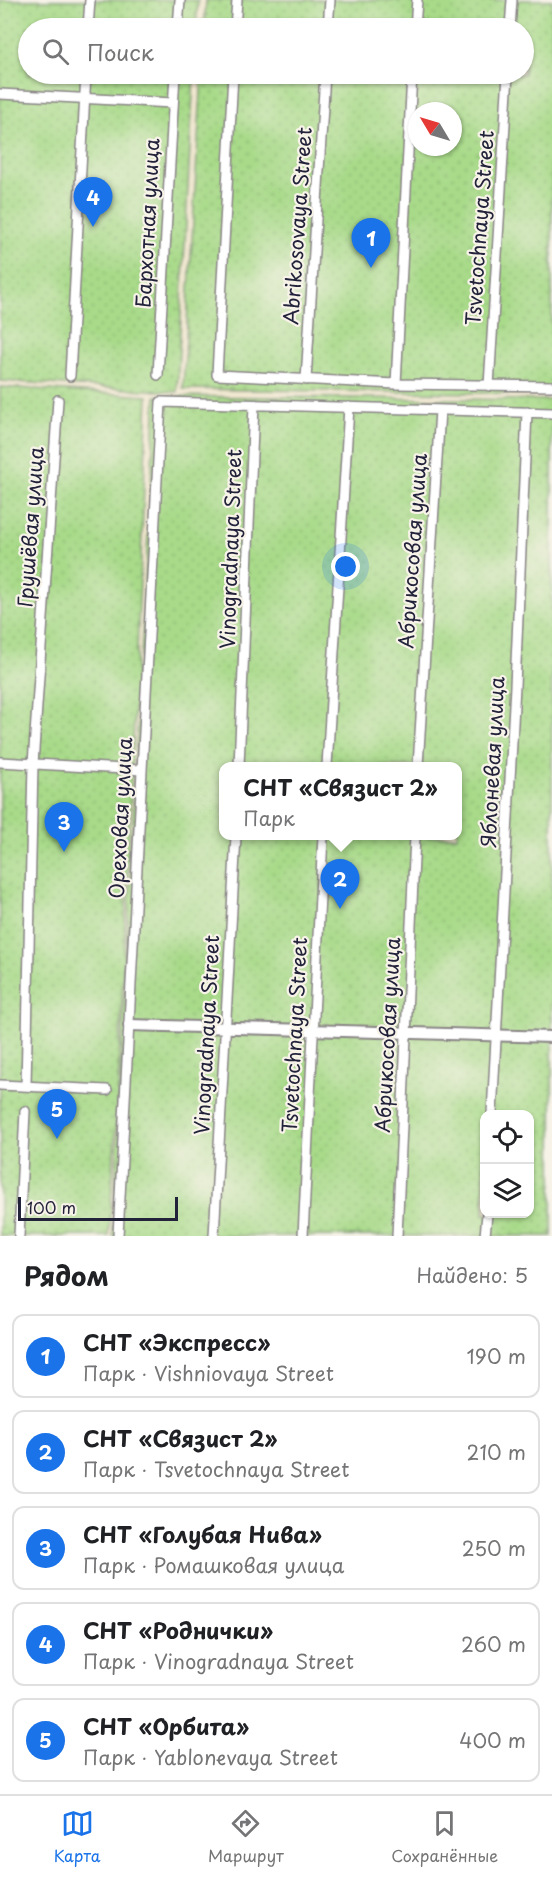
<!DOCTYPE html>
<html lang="ru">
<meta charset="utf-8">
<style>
body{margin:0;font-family:"Playpen Sans",sans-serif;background:#f2f2f2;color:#202124}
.controls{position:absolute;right:18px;bottom:18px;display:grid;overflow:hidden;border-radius:12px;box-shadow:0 2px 4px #0004}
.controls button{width:54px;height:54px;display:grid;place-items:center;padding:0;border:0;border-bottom:2px solid #e0e0e0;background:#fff;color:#202124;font:30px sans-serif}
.compass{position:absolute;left:408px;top:102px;width:54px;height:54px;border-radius:50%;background:#fff;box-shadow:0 2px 4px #0004;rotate:308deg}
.scale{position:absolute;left:18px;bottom:15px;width:160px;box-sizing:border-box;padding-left:6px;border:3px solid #22223b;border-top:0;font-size:16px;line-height:21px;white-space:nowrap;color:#22223b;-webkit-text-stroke:4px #f7f3e8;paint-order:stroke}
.you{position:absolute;left:346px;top:567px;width:21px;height:21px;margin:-15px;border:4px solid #fff;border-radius:50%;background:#1a73e8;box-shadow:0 0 0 9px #1a73e833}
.badge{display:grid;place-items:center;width:39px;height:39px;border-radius:50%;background:#1a73e8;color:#fff;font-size:20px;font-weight:700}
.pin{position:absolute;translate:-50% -50px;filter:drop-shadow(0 2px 3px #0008)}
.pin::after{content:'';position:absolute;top:32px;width:21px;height:18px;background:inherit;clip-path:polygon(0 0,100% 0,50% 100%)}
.popup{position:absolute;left:219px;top:762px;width:243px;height:78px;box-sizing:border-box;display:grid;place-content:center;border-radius:12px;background:#fff;filter:drop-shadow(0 2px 4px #0005);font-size:20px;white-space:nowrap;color:#757577}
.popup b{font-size:22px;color:#202124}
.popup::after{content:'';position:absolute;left:50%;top:100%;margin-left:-12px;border:12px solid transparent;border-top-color:#fff}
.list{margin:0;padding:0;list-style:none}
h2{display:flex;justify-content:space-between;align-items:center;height:78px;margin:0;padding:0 24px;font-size:26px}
h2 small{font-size:20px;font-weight:400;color:#757577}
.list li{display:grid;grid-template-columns:39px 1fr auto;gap:18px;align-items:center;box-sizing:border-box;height:84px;margin:0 12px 12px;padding:0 12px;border:2px solid #e0e0e0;border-radius:12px}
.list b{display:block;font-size:22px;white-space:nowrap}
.list p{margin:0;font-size:20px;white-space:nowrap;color:#757577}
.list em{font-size:20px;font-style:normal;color:#757577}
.icon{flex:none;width:33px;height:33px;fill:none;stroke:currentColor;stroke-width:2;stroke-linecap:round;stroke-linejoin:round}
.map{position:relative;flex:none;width:552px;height:1236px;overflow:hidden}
.search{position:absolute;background:#fff;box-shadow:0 2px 4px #0004;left:18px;right:18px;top:18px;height:66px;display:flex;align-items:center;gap:15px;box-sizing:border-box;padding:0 21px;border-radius:33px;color:#757577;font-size:22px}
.sheet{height:558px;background:#fff}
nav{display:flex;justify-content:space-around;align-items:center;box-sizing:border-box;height:84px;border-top:2px solid #e0e0e0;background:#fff;font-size:16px;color:#757577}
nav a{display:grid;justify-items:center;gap:3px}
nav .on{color:#1a73e8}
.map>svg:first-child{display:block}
.grass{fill:url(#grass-dots);stroke:#657e62;stroke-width:1.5;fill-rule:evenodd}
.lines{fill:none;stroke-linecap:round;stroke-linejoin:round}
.minor-casing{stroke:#8a8586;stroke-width:12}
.tertiary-casing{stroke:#8a8586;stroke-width:14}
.minor{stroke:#fff;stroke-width:9}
.tertiary{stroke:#fff;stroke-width:10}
.labels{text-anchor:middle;stroke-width:4.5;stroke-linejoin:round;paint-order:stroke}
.street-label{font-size:20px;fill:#22223b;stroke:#f7f3e8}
</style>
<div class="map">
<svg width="552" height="1236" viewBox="0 0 552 1236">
<defs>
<pattern id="grass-dots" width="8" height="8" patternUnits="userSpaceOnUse" patternTransform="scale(1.5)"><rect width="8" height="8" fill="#a8da89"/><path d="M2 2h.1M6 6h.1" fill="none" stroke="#90bb77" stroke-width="1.8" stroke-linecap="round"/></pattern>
</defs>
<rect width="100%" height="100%" fill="#f7f3e8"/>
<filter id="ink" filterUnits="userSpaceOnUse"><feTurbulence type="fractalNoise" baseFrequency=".0167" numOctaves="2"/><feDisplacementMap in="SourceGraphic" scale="12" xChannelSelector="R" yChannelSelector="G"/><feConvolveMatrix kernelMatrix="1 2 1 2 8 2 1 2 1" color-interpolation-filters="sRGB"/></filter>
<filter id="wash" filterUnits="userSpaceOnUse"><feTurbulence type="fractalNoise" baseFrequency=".008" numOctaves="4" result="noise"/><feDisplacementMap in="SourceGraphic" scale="24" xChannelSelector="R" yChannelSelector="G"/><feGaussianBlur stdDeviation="1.35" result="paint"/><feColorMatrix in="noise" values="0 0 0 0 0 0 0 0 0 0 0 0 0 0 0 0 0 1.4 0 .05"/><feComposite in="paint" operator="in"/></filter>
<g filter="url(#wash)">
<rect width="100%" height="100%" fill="#f2e8d0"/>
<path class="grass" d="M0 0H198L196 28H28V74H194L177 392 0 381Z
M206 0H552V394L183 389 202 74H524V28H204ZM417 111H453V147H417Z
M0 387 148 396 118 1089 109 1236H0Z
M156 396 552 400V1236H113L140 674ZM223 766H457V836H223ZM484 1114H530V1214H484Z"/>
</g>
<g filter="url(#ink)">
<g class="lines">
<defs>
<path id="minor" d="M88 28 90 0
M178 28 180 0
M235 28 237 0
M328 28 330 0
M415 28 417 0
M510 28 512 0
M233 74 217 375 396 384 552 386
M0 94 173 103
M158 375 175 74
M70 376 86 74
M306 380 325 74
M396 384 412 74
M489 386 508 74
M0 762 142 770
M239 766 254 405
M327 766 349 407
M418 766 440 410
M0 1085 107 1090
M26 1086 33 764 58 400
M492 1114 515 686 527 412
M19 1236 25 1111
M118 1236 161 402 552 413
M214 1236 236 836
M303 1236 323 836
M397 1236 415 836
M485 1236 487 1214"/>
<path id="tertiary" d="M129 1025 552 1037"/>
</defs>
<use href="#minor" class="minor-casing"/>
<use href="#tertiary" class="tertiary-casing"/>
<use href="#minor" class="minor"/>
<use href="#tertiary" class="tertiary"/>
</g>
</g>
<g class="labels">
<g class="street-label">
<text transform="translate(148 223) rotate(-87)" y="7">Бархотная улица</text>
<text transform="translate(298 226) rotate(-86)" y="7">Abrikosovaya Street</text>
<text transform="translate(480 228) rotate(-86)" y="7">Tsvetochnaya Street</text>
<text transform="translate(31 527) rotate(-86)" y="7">Грушёвая улица</text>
<text transform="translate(231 549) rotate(-88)" y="7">Vinogradnaya Street</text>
<text transform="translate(413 551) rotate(-86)" y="7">Абрикосовая улица</text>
<text transform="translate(493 762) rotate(-87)" y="7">Яблоневая улица</text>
<text transform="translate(121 818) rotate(-87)" y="7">Ореховая улица</text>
<text transform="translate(207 1035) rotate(-87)" y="7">Vinogradnaya Street</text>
<text transform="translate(295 1035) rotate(-87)" y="7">Tsvetochnaya Street</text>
<text transform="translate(388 1035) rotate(-87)" y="7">Абрикосовая улица</text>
</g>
</g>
</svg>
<div class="controls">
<button><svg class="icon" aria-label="locate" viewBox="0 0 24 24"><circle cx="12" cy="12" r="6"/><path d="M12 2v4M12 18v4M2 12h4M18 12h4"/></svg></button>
<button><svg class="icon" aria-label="layers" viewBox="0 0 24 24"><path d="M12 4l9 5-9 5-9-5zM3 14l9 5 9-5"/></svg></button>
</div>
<svg class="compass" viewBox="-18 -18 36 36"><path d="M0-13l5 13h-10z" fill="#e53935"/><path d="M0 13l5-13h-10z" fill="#757577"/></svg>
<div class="scale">100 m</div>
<div class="you"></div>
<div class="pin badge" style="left:371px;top:268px">1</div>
<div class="pin badge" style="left:340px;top:909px">2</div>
<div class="popup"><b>СНТ «Связист 2»</b>Парк</div>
<div class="pin badge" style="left:64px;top:852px">3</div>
<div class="pin badge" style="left:93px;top:227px">4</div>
<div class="pin badge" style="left:57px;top:1139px">5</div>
<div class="search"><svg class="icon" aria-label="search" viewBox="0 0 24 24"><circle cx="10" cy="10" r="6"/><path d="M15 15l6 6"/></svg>Поиск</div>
</div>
<section class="sheet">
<h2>Рядом<small>Найдено: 5</small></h2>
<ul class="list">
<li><span class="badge">1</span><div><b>СНТ «Экспресс»</b><p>Парк · Vishniovaya Street</p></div><em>190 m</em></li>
<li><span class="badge">2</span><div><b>СНТ «Связист 2»</b><p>Парк · Tsvetochnaya Street</p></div><em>210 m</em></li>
<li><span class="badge">3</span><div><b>СНТ «Голубая Нива»</b><p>Парк · Ромашковая улица</p></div><em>250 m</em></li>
<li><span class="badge">4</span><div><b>СНТ «Роднички»</b><p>Парк · Vinogradnaya Street</p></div><em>260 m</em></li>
<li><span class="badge">5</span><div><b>СНТ «Орбита»</b><p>Парк · Yablonevaya Street</p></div><em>400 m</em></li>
</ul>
</section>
<nav>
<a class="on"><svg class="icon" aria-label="map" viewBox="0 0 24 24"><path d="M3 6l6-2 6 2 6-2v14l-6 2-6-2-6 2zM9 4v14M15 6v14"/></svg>Карта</a>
<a><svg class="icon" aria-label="directions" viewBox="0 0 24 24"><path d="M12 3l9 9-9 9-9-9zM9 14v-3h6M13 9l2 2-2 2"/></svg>Маршрут</a>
<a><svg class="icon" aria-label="saved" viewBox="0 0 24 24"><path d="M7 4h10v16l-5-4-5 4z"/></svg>Сохранённые</a>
</nav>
